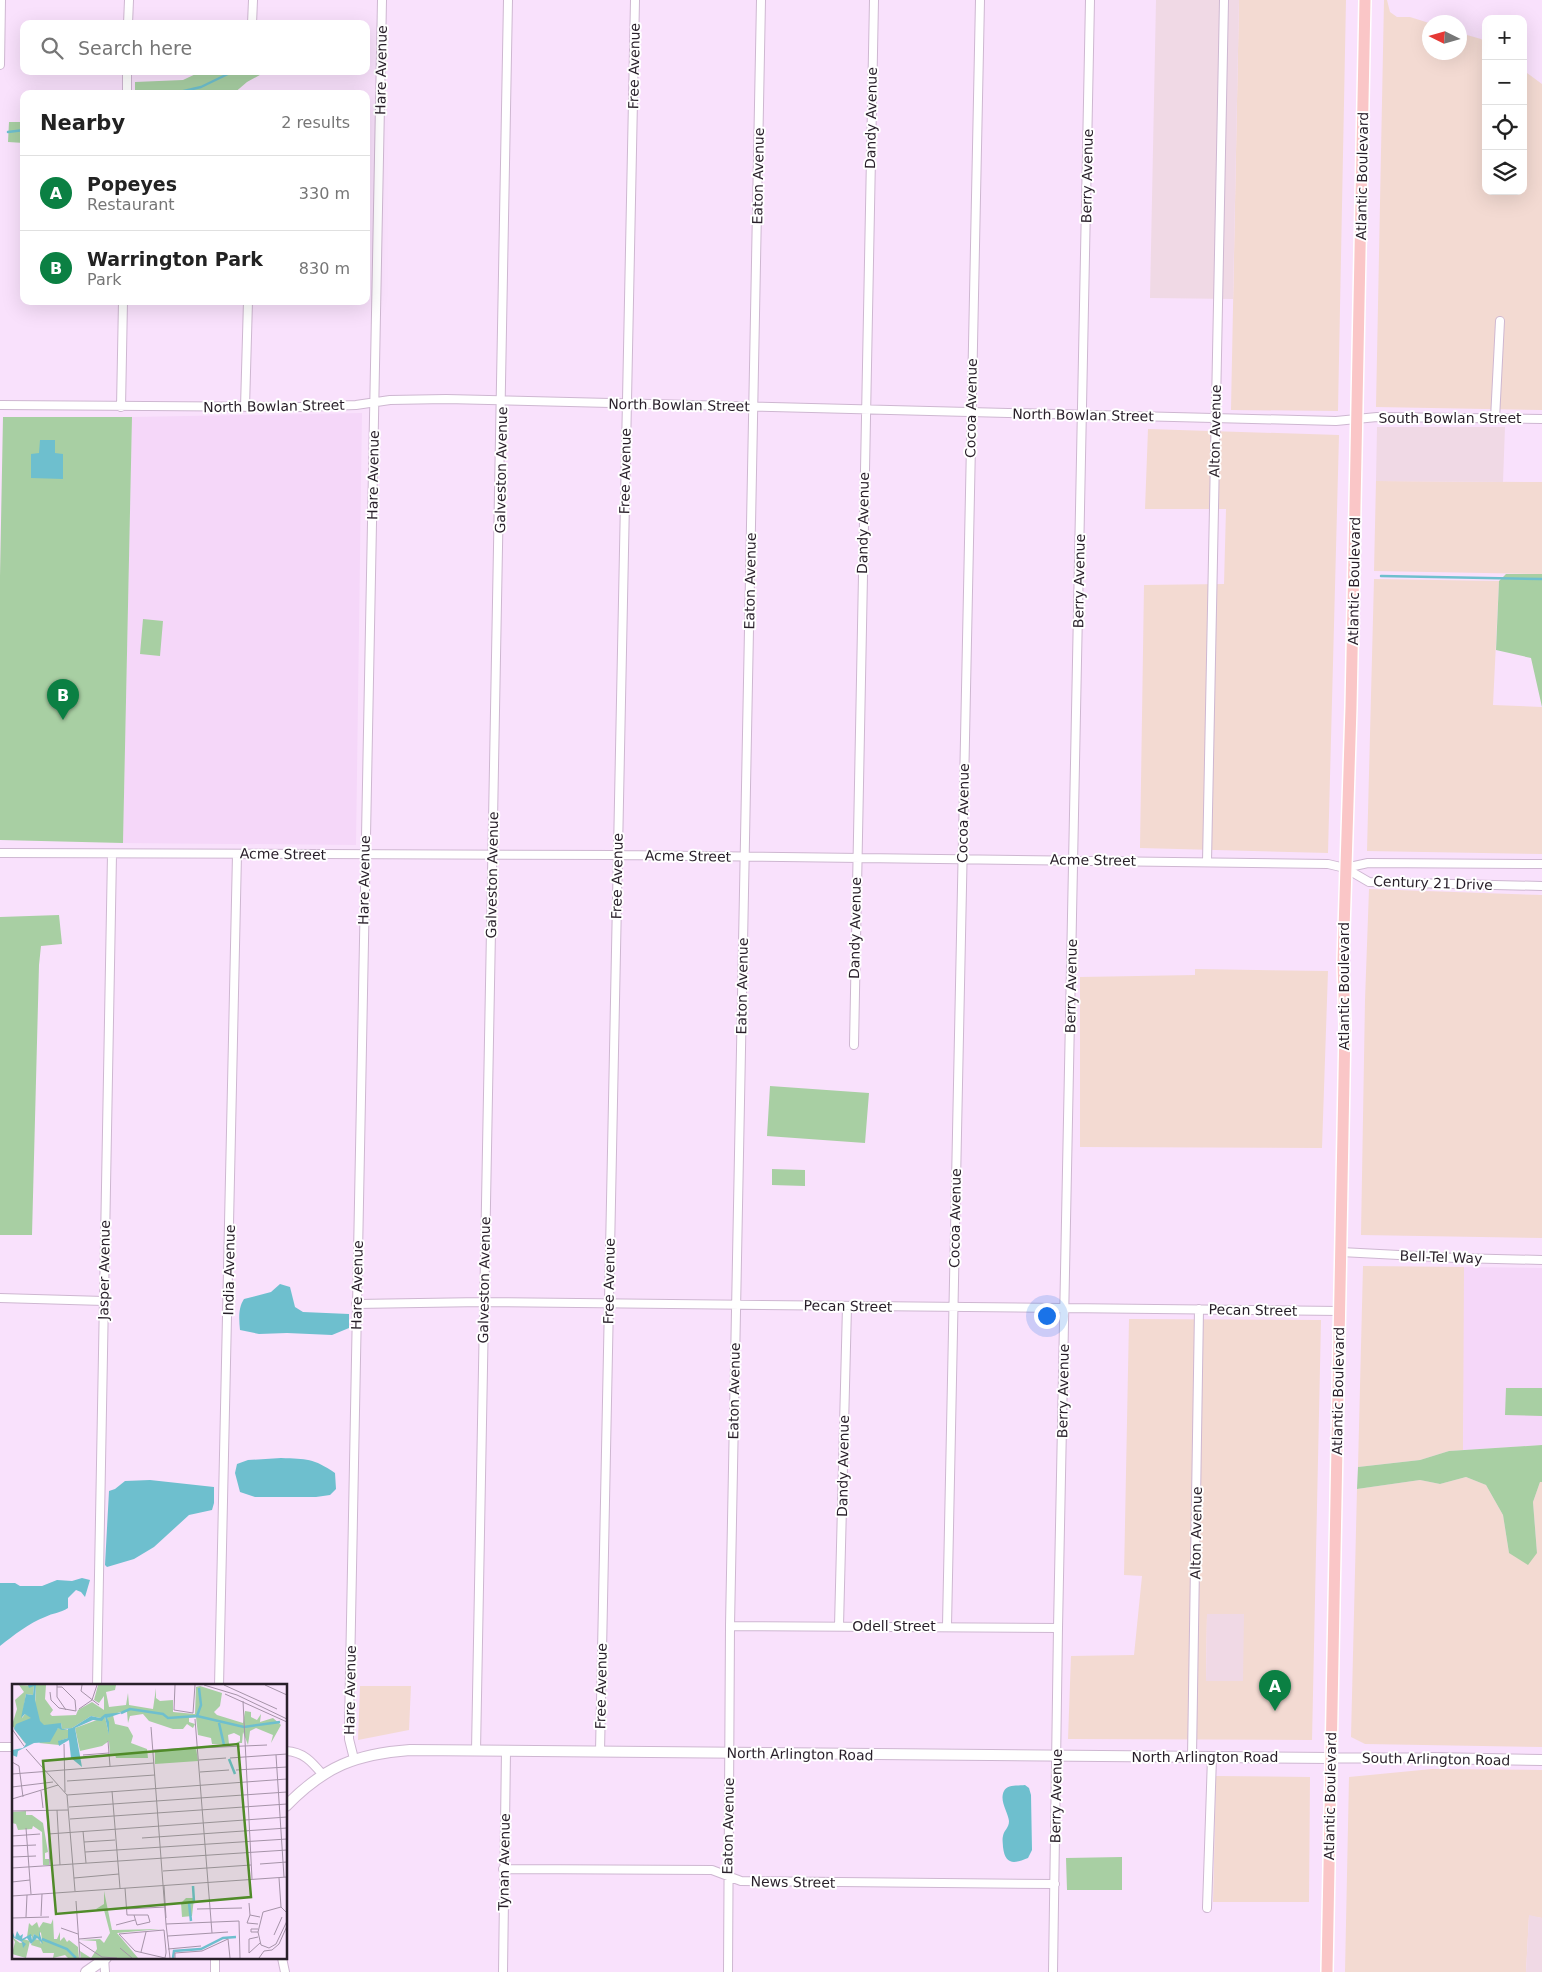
<!DOCTYPE html>
<meta charset="utf-8">
<style>
body{margin:0;font-family:"DejaVu Sans",sans-serif;background:#f6f6f6;color:#222}
.controls{position:absolute;right:15px;top:15px;display:grid;overflow:hidden;border-radius:10px;box-shadow:0 5px 20px #0002}
.controls button{width:45px;height:45px;display:grid;place-items:center;padding:0;border:0;border-bottom:1px solid #e0e0e0;background:#fff;color:#222;font:25px sans-serif}
.compass{position:absolute;left:1422px;top:15px;width:45px;height:45px;border-radius:50%;background:#fff;box-shadow:0 5px 20px #0002;rotate:275deg}
.you{position:absolute;left:1046px;top:1315px;width:18px;height:18px;margin:-12px;border:4px solid #fff;border-radius:50%;background:#1a73e8;box-shadow:0 0 0 8px #1a73e833}
.badge{display:grid;place-items:center;width:32px;height:32px;border-radius:50%;background:#0b8043;color:#fff;font-size:16px;font-weight:700}
.pin{position:absolute;translate:-50% -41px;filter:drop-shadow(0 1px 2px #0008)}
.pin::after{content:'';position:absolute;top:26px;width:18px;height:15px;background:inherit;clip-path:polygon(0 0,100% 0,50% 100%)}
.list{margin:0;padding:0;list-style:none}
h2{display:flex;justify-content:space-between;align-items:center;height:65px;margin:0;padding:0 20px;font-size:21px}
h2 small{font-size:16px;font-weight:400;color:#767676}
.list li{display:grid;grid-template-columns:32px 1fr auto;gap:15px;align-items:center;box-sizing:border-box;height:75px;padding:0 20px;border-top:1px solid #e0e0e0}
.list b{display:block;font-size:19px;white-space:nowrap}
.list p{margin:0;font-size:16px;white-space:nowrap;color:#767676}
.list em{font-size:16px;font-style:normal;color:#767676}
.icon{flex:none;width:28px;height:28px;fill:none;stroke:currentColor;stroke-width:2;stroke-linecap:round;stroke-linejoin:round}
.map{position:relative;flex:none;width:1542px;height:1972px;overflow:hidden}
.search{position:absolute;background:#fff;box-shadow:0 5px 20px #0002;left:20px;top:20px;width:350px;height:55px;display:flex;align-items:center;gap:12px;box-sizing:border-box;padding:0 18px;border-radius:10px;color:#767676;font-size:19px}
.panel{position:absolute;background:#fff;box-shadow:0 5px 20px #0002;left:20px;top:90px;width:350px;height:215px;border-radius:10px}
.map>svg:first-child{display:block}
.commercial{fill:#f3dad2;fill-rule:evenodd}
.industrial{fill:#f0d9e5}
.built{fill:#f5d7f9}
.green{fill:#a8cfa3}
.water{fill:#6ebfce}
.lines{fill:none;stroke-linecap:round;stroke-linejoin:round}
.stream{stroke:#6ebfce;stroke-width:2.5}
.minor-casing{stroke:#ceb7d1;stroke-width:10}
.tertiary-casing{stroke:#ceb7d1;stroke-width:11}
.secondary-casing{stroke:#ceb7d1;stroke-width:12}
.primary-casing{stroke:#fff;stroke-width:14}
.minor{stroke:#fff;stroke-width:8}
.tertiary{stroke:#fff;stroke-width:9}
.secondary{stroke:#fff;stroke-width:10}
.primary{stroke:#fac6c7;stroke-width:11}
.labels{text-anchor:middle;stroke-width:4;stroke-linejoin:round;paint-order:stroke}
.street-label{font-size:14px;fill:#281f29;stroke:#fff}
.inset-river{fill:none;stroke:#6ebfce;stroke-width:2.5}
.inset-road{fill:none;stroke:#a593a8;stroke-width:1}
.view{fill:#508b29;fill-opacity:0.15;stroke:#508b29;stroke-width:2.5}
.inset-edge{fill:none;stroke:#281f29;stroke-width:2.5}
</style>
<div class="map">
<svg width="1542" height="1972" viewBox="0 0 1542 1972">
<rect width="100%" height="100%" fill="#f9e1fc"/>
<path class="commercial" d="M1239 0H1346L1338 411 1231 410Z
M1384 0H1387L1390 12 1397 17H1410L1429 23 1430 52H1460V33L1481 39 1486 43V191H1523V70L1542 84V410L1376 407Z
M1148 429 1339 435 1328 853 1140 848 1144 585 1224 584 1226 509H1145Z
M1376 481 1542 482V574L1374 571Z
M1374 579 1499 581 1493 705 1542 707V854L1367 851Z
M1369 889 1542 895V1238L1361 1235 1365 1000Z
M1195 969 1328 971 1322 1148 1080 1147V977L1195 975Z
M1363 1266 1466 1267 1463 1450 1449 1451 1420 1460 1358 1467Z
M1129 1319 1321 1320 1312 1740 1068 1739 1071 1656 1134 1655 1142 1576 1124 1575ZM1207 1614H1244L1206 1681Z
M1466 1477 1486 1485 1503 1515 1509 1553H1537L1533 1502 1540 1482H1542V1747L1365 1744 1351 1737 1357 1489 1420 1480 1440 1484Z
M360 1686H411L409 1730 358 1740Z
M1432 1769 1542 1770V1918L1529 1916 1526 1972H1345L1349 1777Z
M1216 1776 1310 1777 1309 1902H1213Z"/>
<path class="industrial" d="M1156 0H1239L1233 299 1150 298Z
M1377 427H1505L1503 482 1376 481Z
M1207 1614H1244L1243 1681H1206Z
M1529 1915 1542 1918V1972H1526Z"/>
<path class="built" d="M362 413 356 845 123 843 132 417Z
M1464 1267 1542 1268V1445L1463 1450Z"/>
<path class="green" d="M202 71H267L247 82 233 94H135V82L183 80Z
M9 122H24V143L8 142Z
M3 417H132L123 843 0 840V576Z
M1506 574H1542V707L1531 658 1496 650 1499 581Z
M143 619 163 621 160 656 140 654Z
M59 915 62 944 41 946 39 965 32 1235H0V917Z
M770 1086 869 1093 865 1143 767 1136Z
M772 1169 805 1170V1186L772 1185Z
M1506 1388H1542V1416L1505 1415Z
M1542 1445V1482H1540L1533 1502 1537 1553 1528 1565 1509 1553 1503 1515 1486 1485 1466 1477 1440 1484 1420 1480 1357 1489 1358 1467 1420 1460 1449 1451Z
M1122 1857V1890H1067L1066 1858Z"/>
<path class="water" d="M40 440H55V453L63 454V479L31 478V454L39 453Z
M280 1284 290 1287 295 1307 303 1312 349 1314V1328L332 1335 287 1333 259 1334 240 1330C239 1319 238 1308 244 1299L271 1292Z
M281 1458C307 1459 313 1458 335 1473L336 1489 330 1495 316 1497H255L240 1492 235 1473 237 1464 248 1460Z
M150 1480 214 1487V1503L212 1510 189 1515 154 1547 134 1559 107 1567 105 1565 109 1491 115 1489 125 1481Z
M82 1578 90 1580 85 1597 81 1592 76 1590 68 1598V1608C60 1613 53 1613 45 1617 29 1623 14 1635 0 1646V1583H15L20 1586H42L57 1580 72 1581Z
M1025 1785 1029 1788 1031 1795 1032 1850 1028 1858C1014 1864 1005 1865 1003 1847 1003 1844 1002 1839 1003 1836 1004 1830 1009 1828 1009 1821 1008 1812 999 1801 1004 1791 1007 1784 1018 1786 1025 1785Z"/>
<g class="lines">
<path class="stream" d="M171 94 201 87 234 71
M8 132 24 130
M1381 576 1542 579"/>
<defs>
<path id="minor" d="M128 24 129 0
M252 24 253 0
M0 65 1 0
M127 91V71
M0 405 301 407 356 405 390 400 446 399 1336 421 1377 417 1542 419
M121 407 123 301
M245 407 248 301
M1495 419 1500 321
M0 853 617 855 1328 864 1345 868 1369 882 1542 886
M1207 862 1224 0
M1345 868 1368 863 1542 864
M854 1045 874 0
M1341 1252 1456 1258 1542 1260
M0 1298 104 1301
M356 1304 483 1302 1340 1311
M730 1626 1058 1628
M839 1626 847 1306
M947 1626 980 0
M97 1686 112 854
M219 1686 237 854
M0 1747H14
M286 1751C304 1752 312 1762 323 1775
M476 1751 508 0
M600 1752 635 0
M1192 1757 1199 1309
M354 1759 349 1739V1725L382 0
M503 1869 712 1870 741 1881 1055 1884
M1207 1908 1212 1757
M104 1958 105 1972
M215 1958V1972
M282 1958 285 1972
M503 1972 506 1751
M728 1972 730 1626 761 0
M1053 1972 1058 1628 1090 0"/>
<path id="tertiary" d="M1331 1758H1430"/>
<path id="secondary" d="M1430 1758 1542 1760
M286 1806C325 1766 356 1754 410 1750L1331 1758
M86 1972 106 1958"/>
<path id="primary" d="M1327 1972 1345 1026 1343 962 1351 707 1365 0"/>
</defs>
<use href="#minor" class="minor-casing"/>
<use href="#tertiary" class="tertiary-casing"/>
<use href="#secondary" class="secondary-casing"/>
<use href="#primary" class="primary-casing"/>
<use href="#minor" class="minor"/>
<use href="#tertiary" class="tertiary"/>
<use href="#secondary" class="secondary"/>
<use href="#primary" class="primary"/>
</g>
<g class="labels">
<g class="street-label">
<text transform="translate(634 66) rotate(-89)" y="5">Free Avenue</text>
<text transform="translate(381 70) rotate(-89)" y="5">Hare Avenue</text>
<text transform="translate(871 118) rotate(-89)" y="5">Dandy Avenue</text>
<text transform="translate(758 176) rotate(-89)" y="5">Eaton Avenue</text>
<text transform="translate(1087 176) rotate(-89)" y="5">Berry Avenue</text>
<text transform="translate(1362 176) rotate(-89)" y="5">Atlantic Boulevard</text>
<text transform="translate(679 405) rotate(1)" y="5">North Bowlan Street</text>
<text transform="translate(274 406) rotate(-1)" y="5">North Bowlan Street</text>
<text transform="translate(971 408) rotate(-89)" y="5">Cocoa Avenue</text>
<text transform="translate(1083 415) rotate(1)" y="5">North Bowlan Street</text>
<text x="1450" y="423">South Bowlan Street</text>
<text transform="translate(1215 431) rotate(-89)" y="5">Alton Avenue</text>
<text transform="translate(501 470) rotate(-89)" y="5">Galveston Avenue</text>
<text transform="translate(625 471) rotate(-89)" y="5">Free Avenue</text>
<text transform="translate(373 475) rotate(-89)" y="5">Hare Avenue</text>
<text transform="translate(863 523) rotate(-89)" y="5">Dandy Avenue</text>
<text transform="translate(750 581) rotate(-89)" y="5">Eaton Avenue</text>
<text transform="translate(1079 581) rotate(-89)" y="5">Berry Avenue</text>
<text transform="translate(1354 581) rotate(-89)" y="5">Atlantic Boulevard</text>
<text transform="translate(963 813) rotate(-89)" y="5">Cocoa Avenue</text>
<text transform="translate(283 854) rotate(1)" y="5">Acme Street</text>
<text transform="translate(688 856) rotate(1)" y="5">Acme Street</text>
<text transform="translate(1093 860) rotate(1)" y="5">Acme Street</text>
<text transform="translate(492 875) rotate(-89)" y="5">Galveston Avenue</text>
<text transform="translate(617 876) rotate(-89)" y="5">Free Avenue</text>
<text transform="translate(364 880) rotate(-89)" y="5">Hare Avenue</text>
<text transform="translate(1433 883) rotate(2)" y="5">Century 21 Drive</text>
<text transform="translate(855 928) rotate(-89)" y="5">Dandy Avenue</text>
<text transform="translate(742 986) rotate(-89)" y="5">Eaton Avenue</text>
<text transform="translate(1071 986) rotate(-89)" y="5">Berry Avenue</text>
<text transform="translate(1344 986) rotate(-90)" y="5">Atlantic Boulevard</text>
<text transform="translate(955 1218) rotate(-89)" y="5">Cocoa Avenue</text>
<text transform="translate(1441 1257) rotate(2)" y="5">Bell-Tel Way</text>
<text transform="translate(104 1270) rotate(-89)" y="5">Jasper Avenue</text>
<text transform="translate(229 1270) rotate(-89)" y="5">India Avenue</text>
<text transform="translate(484 1280) rotate(-89)" y="5">Galveston Avenue</text>
<text transform="translate(609 1281) rotate(-89)" y="5">Free Avenue</text>
<text transform="translate(357 1285) rotate(-89)" y="5">Hare Avenue</text>
<text transform="translate(848 1306) rotate(1)" y="5">Pecan Street</text>
<text transform="translate(1253 1310) rotate(1)" y="5">Pecan Street</text>
<text transform="translate(734 1391) rotate(-89)" y="5">Eaton Avenue</text>
<text transform="translate(1063 1391) rotate(-89)" y="5">Berry Avenue</text>
<text transform="translate(1338 1391) rotate(-89)" y="5">Atlantic Boulevard</text>
<text transform="translate(843 1466) rotate(-89)" y="5">Dandy Avenue</text>
<text transform="translate(1196 1533) rotate(-89)" y="5">Alton Avenue</text>
<text x="894" y="1631">Odell Street</text>
<text transform="translate(601 1686) rotate(-89)" y="5">Free Avenue</text>
<text transform="translate(350 1690) rotate(-89)" y="5">Hare Avenue</text>
<text transform="translate(800 1754) rotate(1)" y="5">North Arlington Road</text>
<text x="1205" y="1762">North Arlington Road</text>
<text transform="translate(1436 1759) rotate(1)" y="5">South Arlington Road</text>
<text transform="translate(1056 1796) rotate(-89)" y="5">Berry Avenue</text>
<text transform="translate(1330 1796) rotate(-89)" y="5">Atlantic Boulevard</text>
<text transform="translate(728 1826) rotate(-89)" y="5">Eaton Avenue</text>
<text transform="translate(504 1862) rotate(-89)" y="5">Tynan Avenue</text>
<text transform="translate(793 1882) rotate(1)" y="5">News Street</text>
</g>
</g>
<g transform="translate(12 1684)">
<rect width="275" height="275" fill="#f9e1fc"/>
<path d="M7 1 22 2 21 11 14 10 10 34 13 30 20 31 22 40 24 1H34L33 15 41 26 38 30 40 32 64 31 66 26 80 18 92 26V12L87 19 82 16 86 1H104L103 6 94 8 97 23 114 21 116 9 117 21 141 25 144 4V14L148 17 161 16V28L183 30 184 3 188 2 210 9 208 22 202 28 205 31 231 39 233 27 239 28V33L245 36 249 30 248 38 261 34 269 41 259 59 261 51 244 44 238 47 236 61 231 48 230 59H224L228 57V52L222 49 216 51 217 60H200L199 54 186 51 184 33 177 34V38L183 40 181 44 175 40 171 45H161L137 37 131 30 118 32 116 39 115 28 112 27 88 34 79 32 60 44 50 45 49 39 32 51 12 57 14 61 0 41 5 25 3 16 12 8ZM101 31 103 40 116 43 121 52 119 59 135 65 136 74H104L103 70H98L97 57 90 62 68 67 63 44 93 33 97 51 95 34ZM46 44 58 46 56 54 47 57V61L27 59ZM184 64 186 77 143 80V67ZM14 127V131H20L31 139 36 168 33 169V175H37V181H31L30 148 21 142 20 145 6 146 4 140 0 139V128ZM92 207 100 246 149 245 105 249 126 274H69L68 267 79 274 85 265 84 257 68 256 88 255 92 259 98 249 92 226 84 225 92 220ZM174 214H182L180 232 170 233 169 219ZM41 235 42 255H45L48 248V257L52 253 55 258 57 256 66 263 67 274H56L53 271 41 274 42 269H31L29 264 19 261 22 255 28 256 29 260 30 256 29 249 28 248 27 254 22 250 20 256V252L15 253 17 239 20 242 25 238 27 244 31 238 39 240ZM0 253 8 259 11 258 7 255 8 254 18 257 14 274 0 270 3 258Z" fill="#a8cfa3"/>
<path d="M16 1H24L23 16 28 37 32 41 49 39 50 45 60 44 79 32 88 34 93 30 113 28 95 34 97 38V51L93 33 90 37 81 36 63 44 70 83 59 74 57 56 47 62 46 57 56 54V45L50 46 46 44 38 58 22 59 6 67 5 73 0 71V66L11 64 14 60 2 45 4 40 19 34 13 30 9 34 14 10 21 11 22 2 17 4ZM0 246 3 254 5 247 8 252 11 250 10 255 19 250 20 256 22 250 27 253V247L31 260 25 254 19 260 15 254 10 257 14 260 11 264 10 258 0 253Z" fill="#6ebfce"/>
<path class="inset-river" d="M109 29 118 25 151 30 156 34 185 32 232 43 268 38M185 32 189 21 187 4M207 39 212 61M217 75 223 90M179 237 177 219 182 218 181 202M30 255 55 265 64 274M161 274 162 267 189 265 211 254 224 253"/>
<path class="inset-road" d="M45 1V13L54 26M70 1 69 7 87 21M163 1 162 26 181 29 183 1M192 1 225 11 275 35M212 1 265 25M253 1 275 11M38 8 39 16 47 24 64 27 63 16 50 3H45M213 10 275 38M231 17 240 195M67 25 80 16 85 1M183 35 200 249M139 43 154 240M0 45 12 62M96 57 98 82M52 60 53 108M14 65 55 111 63 207M141 66 255 61M71 71 97 69M264 71 272 193M218 74 275 70M187 76 214 74M0 78 7 82 11 113M224 86 275 83M188 88 217 86M0 90 142 79M55 97 143 91M0 103 41 98M29 107 31 124M100 107 108 204M55 111 275 95M0 115 46 101M57 123 275 108M45 126 48 181M0 127 56 126M35 127 38 182M58 135 275 120M14 144 19 210M71 147 74 179M36 150 275 133M0 152 28 150M130 154 275 144M72 158 103 156M0 162 24 161M73 168 275 155M0 173 24 172M248 180 275 178M0 184 275 166M151 187 239 181M62 194 107 190M267 194 269 223M0 198 18 196M152 202 154 234M113 204 115 231H136L138 238 125 241 122 231M0 212 275 193M64 217 68 274M237 219 238 231 248 233M114 225 153 223M185 225 230 224M275 229 269 223 251 228 246 248 249 261 257 264 264 260 275 237M238 231 235 239 246 240M29 232 30 210M14 233 15 211M0 234 37 233M154 240 227 237 228 274M154 240 158 274M104 241 123 236M49 244 66 250M246 248H239V245H246M262 251 270 233M156 252 216 248M246 253 237 255V269L248 259M67 255 90 253M67 258 90 273 105 274M108 264 120 274M156 265 189 262M129 268 134 248M153 274 154 269V267L152 246 107 250 123 267 153 274M163 274V269L190 267 216 255 218 274M247 274 252 267 260 266 267 260 275 242"/>
<path class="view" d="M226 60 239 213 44 230 31 77Z"/>
<rect width="275" height="275" class="inset-edge"/>
</g>
</svg>
<div class="controls">
<button>+</button>
<button>−</button>
<button><svg class="icon" aria-label="locate" viewBox="0 0 24 24"><circle cx="12" cy="12" r="6"/><path d="M12 2v4M12 18v4M2 12h4M18 12h4"/></svg></button>
<button><svg class="icon" aria-label="layers" viewBox="0 0 24 24"><path d="M12 4l9 5-9 5-9-5zM3 14l9 5 9-5"/></svg></button>
</div>
<svg class="compass" viewBox="-18 -18 36 36"><path d="M0-13l5 13h-10z" fill="#e53935"/><path d="M0 13l5-13h-10z" fill="#767676"/></svg>
<div class="you"></div>
<div class="pin badge" style="left:1275px;top:1711px">A</div>
<div class="pin badge" style="left:63px;top:720px">B</div>
<div class="search"><svg class="icon" aria-label="search" viewBox="0 0 24 24"><circle cx="10" cy="10" r="6"/><path d="M15 15l6 6"/></svg>Search here</div>
<section class="panel">
<h2>Nearby<small>2 results</small></h2>
<ul class="list">
<li><span class="badge">A</span><div><b>Popeyes</b><p>Restaurant</p></div><em>330 m</em></li>
<li><span class="badge">B</span><div><b>Warrington Park</b><p>Park</p></div><em>830 m</em></li>
</ul>
</section>
</div>
